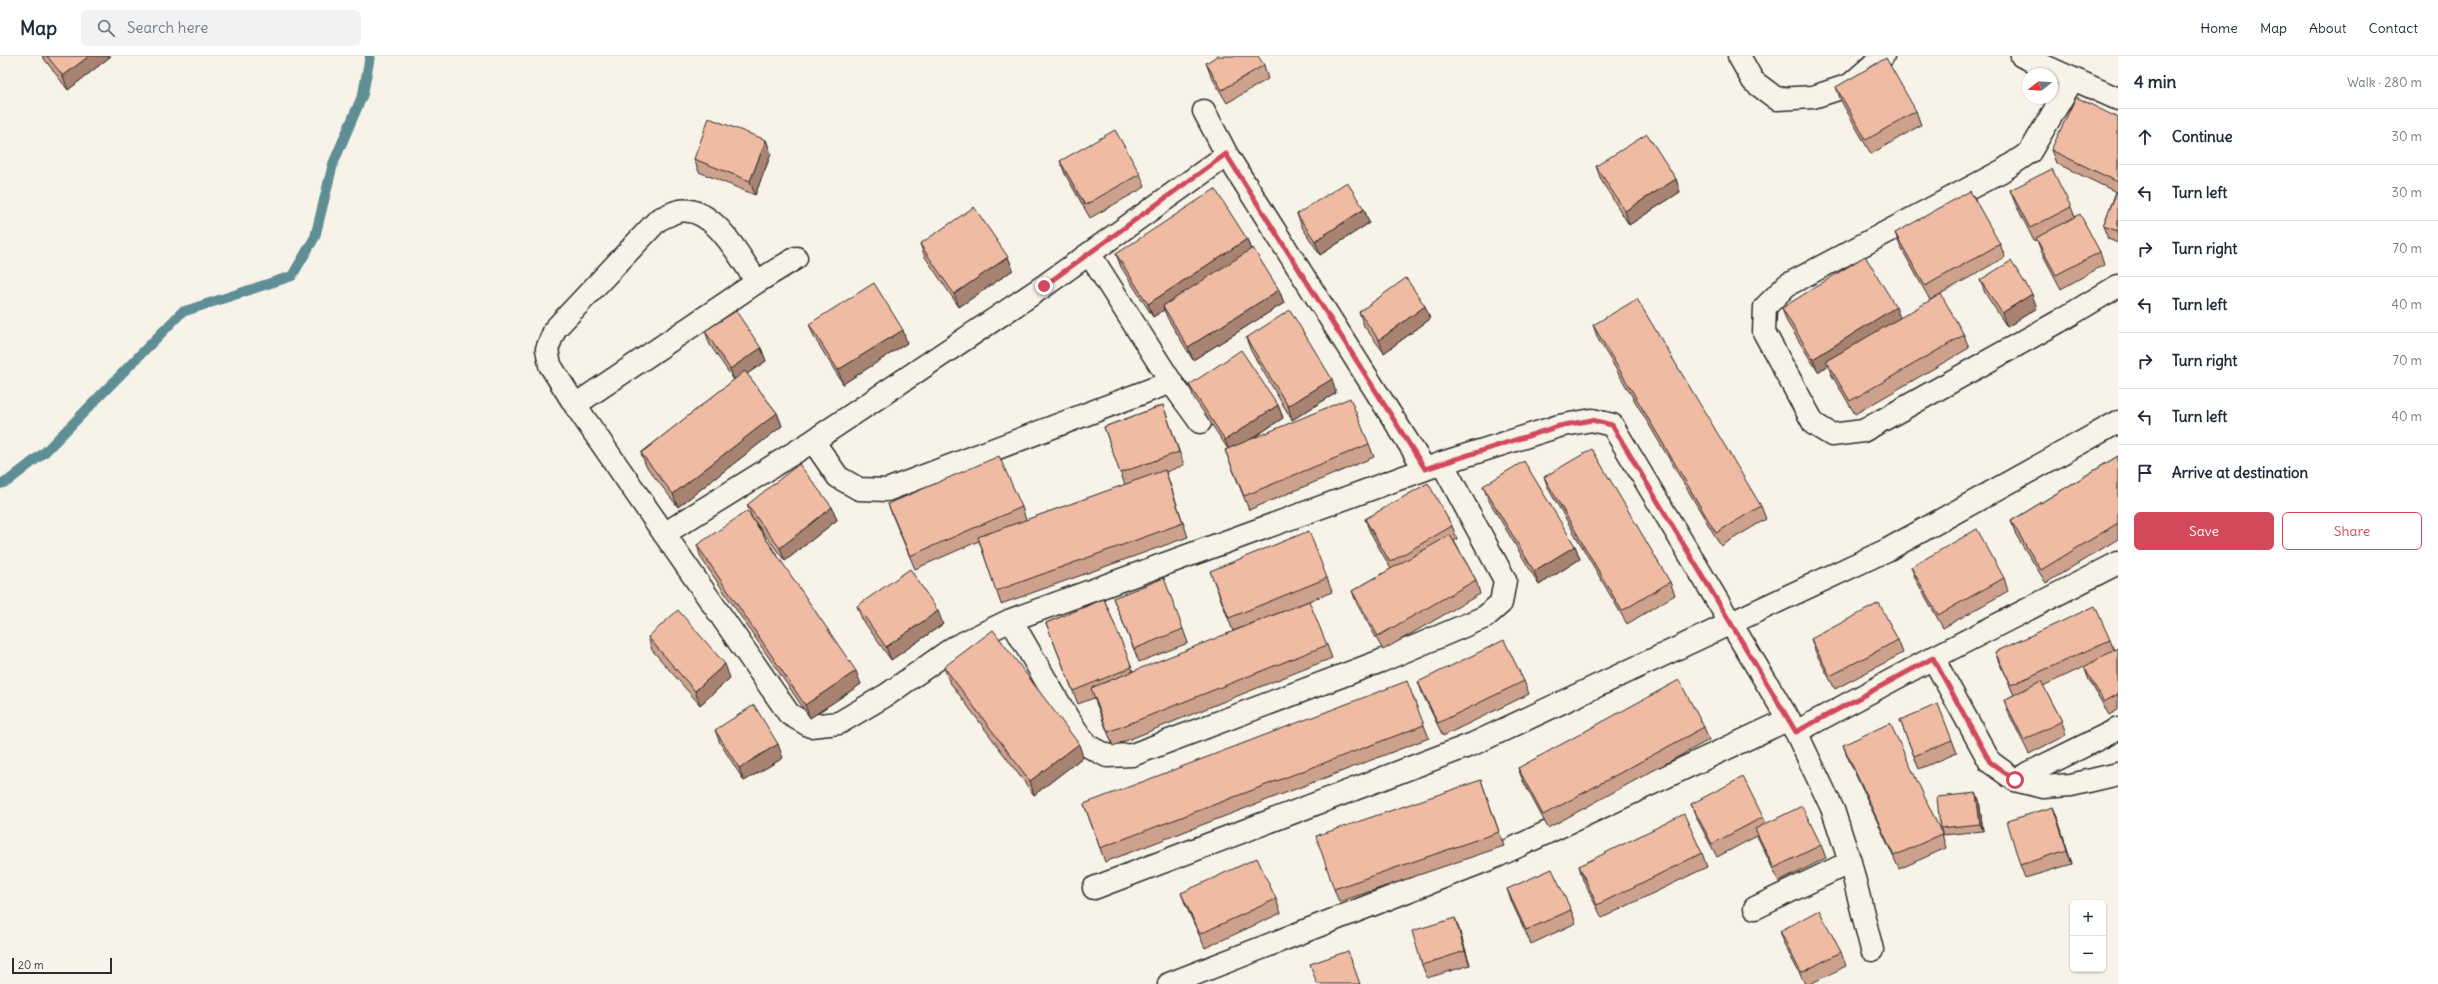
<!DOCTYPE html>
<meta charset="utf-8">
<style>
body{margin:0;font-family:Delius,sans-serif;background:#f2f2f3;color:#1f2937}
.controls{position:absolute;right:12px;bottom:12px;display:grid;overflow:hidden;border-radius:6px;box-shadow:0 1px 3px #0004}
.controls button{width:36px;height:36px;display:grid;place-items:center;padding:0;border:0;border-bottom:1px solid #e0e1e3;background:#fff;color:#1f2937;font:20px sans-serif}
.compass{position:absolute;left:2022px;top:12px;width:36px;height:36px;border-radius:50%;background:#fff;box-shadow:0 1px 3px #0004;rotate:253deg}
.scale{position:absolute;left:12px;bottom:10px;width:100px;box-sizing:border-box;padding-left:4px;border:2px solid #2b2b2b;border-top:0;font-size:11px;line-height:14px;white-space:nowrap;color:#2b2b2b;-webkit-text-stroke:3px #f7f3e8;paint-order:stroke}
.stop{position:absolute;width:12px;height:12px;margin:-9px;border:3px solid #d1495b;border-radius:50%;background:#fff}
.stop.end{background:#d1495b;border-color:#fff;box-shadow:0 1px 4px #0008}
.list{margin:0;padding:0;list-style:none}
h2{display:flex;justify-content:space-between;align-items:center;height:52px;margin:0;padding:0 16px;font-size:17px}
h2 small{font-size:13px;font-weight:400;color:#747a83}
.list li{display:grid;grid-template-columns:26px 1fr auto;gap:12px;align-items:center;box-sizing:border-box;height:56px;padding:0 16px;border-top:1px solid #e0e1e3}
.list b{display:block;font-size:15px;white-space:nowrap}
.list em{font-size:13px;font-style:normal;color:#747a83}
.actions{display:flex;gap:8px;padding:12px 16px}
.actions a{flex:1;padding:9px 0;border:1px solid #d1495b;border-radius:6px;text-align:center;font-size:14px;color:#d1495b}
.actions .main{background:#d1495b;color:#fff}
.icon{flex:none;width:22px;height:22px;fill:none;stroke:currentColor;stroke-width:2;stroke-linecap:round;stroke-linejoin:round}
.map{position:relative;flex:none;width:2118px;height:928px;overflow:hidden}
header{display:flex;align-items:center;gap:24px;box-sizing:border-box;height:56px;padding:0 20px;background:#fff;border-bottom:1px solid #e0e1e3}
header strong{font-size:19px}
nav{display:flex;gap:22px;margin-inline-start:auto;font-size:14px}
.search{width:280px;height:36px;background:#f2f2f3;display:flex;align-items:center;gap:10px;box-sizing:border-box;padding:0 14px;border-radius:6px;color:#747a83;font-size:15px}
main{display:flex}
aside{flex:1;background:#fff}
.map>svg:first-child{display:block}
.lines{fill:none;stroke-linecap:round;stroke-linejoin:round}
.stream{stroke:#5e8e95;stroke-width:10}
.street-casing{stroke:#2b2b2b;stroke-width:25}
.street{stroke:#f7f3e8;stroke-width:22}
.wall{fill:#cea18c;stroke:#2b2b2b}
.shaded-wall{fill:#a88372;stroke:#2b2b2b}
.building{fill:#f0bba3;stroke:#2b2b2b}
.route{stroke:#d1495b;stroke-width:5}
</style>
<header>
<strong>Map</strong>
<div class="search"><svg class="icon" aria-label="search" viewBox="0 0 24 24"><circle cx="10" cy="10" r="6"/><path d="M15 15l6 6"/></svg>Search here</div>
<nav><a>Home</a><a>Map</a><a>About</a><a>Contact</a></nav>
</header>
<main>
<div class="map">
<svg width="2118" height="928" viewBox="0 0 2118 928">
<rect width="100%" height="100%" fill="#f7f3e8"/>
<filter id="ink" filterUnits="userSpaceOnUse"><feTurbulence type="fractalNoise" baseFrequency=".025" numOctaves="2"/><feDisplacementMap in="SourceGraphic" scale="8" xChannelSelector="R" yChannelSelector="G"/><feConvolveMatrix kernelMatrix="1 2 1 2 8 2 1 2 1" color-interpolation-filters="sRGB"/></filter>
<g filter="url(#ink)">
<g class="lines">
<path class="stream" d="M0 428 8 425 45 396 182 256 292 220 315 181 333 108 363 38 370 0"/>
<defs>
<path id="street" d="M1739 0 1753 25 1777 43 1813 41 1850 29 1883 0
M2022 0 2118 43
M2073 23 2030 96 2002 115 1787 229 1765 251 1764 276 1814 368 1832 379 1863 375 2058 266 2118 230
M1204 55 1227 99
M757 226C740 202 714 149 679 155 673 156 666 161 659 163L555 273 547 293 550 309 575 349 789 658 810 670 839 667 888 638 953 592 1011 564 1442 407
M1171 326 1200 366
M575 349 757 226 796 202
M813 385 838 421 859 433 887 434 1171 326 1090 199
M664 478 813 385 1044 230 1227 99 1425 413
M1011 564 1067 661 1086 689 1107 700 1132 699 1381 605 1485 561 1501 547 1505 524 1442 407 1559 370 1592 364 1612 369 1796 676 1833 754 1850 806 1872 894
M1933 602 1990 706 2015 724 2043 731 2071 729 2118 718
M1796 676 1933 602 2118 507
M2015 724 2118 673
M1094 832 1473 688 1887 494 2118 366
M1755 852 1850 806
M1169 928 1497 800 1789 663"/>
</defs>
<use href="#street" class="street-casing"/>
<use href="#street" class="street"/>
</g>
<path class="wall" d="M42 0H111L68 34Z
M1206 7 1264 9 1268 23 1227 47 1211 20Z
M1836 31 1916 55 1921 69 1871 98 1841 45Z
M2118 62V187L2108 183 2103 170 2116 136 2056 107 2051 94Z
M766 84 771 98 755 139 699 116 694 103Z
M1060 105 1140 118 1145 131 1090 162 1065 118Z
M1596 110 1676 123 1680 136 1629 169 1601 124Z
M2010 134 2071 151 2075 161 2100 196 2104 209 2061 233 2041 195 2037 184 2034 185 2015 147Z
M1364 153 1369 167 1320 199 1302 171 1297 158Z
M1895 177 2000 188 2005 201 1930 244 1900 190Z
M1247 183 1251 193 1279 234 1284 247 1193 304 1168 263 1164 254 1153 261 1121 211 1116 198Z
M920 188 1008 201 1013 214 959 251 925 201Z
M1980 224 2037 252 2007 271 1985 237Z
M1425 250 1430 263 1384 297 1364 270 1359 256Z
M1782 252 1900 262 1964 279 1969 292 1855 358 1831 318 1828 309 1818 316 1787 266Z
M809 268 907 287 843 328 814 281Z
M1593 269 1761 450 1766 463 1721 490 1598 283Z
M705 275 761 292 766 305 747 318 777 357 782 370 678 451 646 410 641 397 734 324 710 289Z
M1246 282 1336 337 1292 364 1251 295Z
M1189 329 1278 349 1283 362 1250 384 1369 388 1374 401 1249 454 1225 394 1228 393 1194 342Z
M1163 349 1184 409 1166 416 1188 481 1001 548 979 485 915 513 893 461 888 448 1022 451 1026 464 1125 429 1104 371Z
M2118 400V483L2046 527 2016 479 2011 465Z
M1544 421 1670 526 1675 539 1627 568 1549 434Z
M1483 430 1575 490 1580 503 1539 529 1488 443Z
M747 449 832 451 837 464 785 505 753 463 861 628 810 662 701 502 697 489 752 462Z
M1365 463 1452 470 1457 483 1454 485 1476 524 1480 538 1383 594 1357 548 1352 535 1391 513 1370 476Z
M1911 511 2004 522 2008 535 1943 572 1916 524Z
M1210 515 1327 522 1332 536 1233 575Z
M1113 542 1183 573 1188 587 1139 606Z
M1104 543 1133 615 1327 589 1332 602 1113 690 1094 642 1078 648 1046 567Z
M857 550 943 568 891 604 862 563Z
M648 581 730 622 700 649 652 594Z
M1811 583 1898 584 1903 597 1835 633 1816 597Z
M2110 584 2114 594 2118 592V654L2109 659 2089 624 2084 611 2043 630 2062 665 2066 679 2029 698 2009 658 2004 644 2014 639 2000 609 1995 596Z
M944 611 1083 701 1034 739 949 625Z
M1524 625 1529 638 1443 680 1423 639 1418 626Z
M1900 664 1952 684 1957 697 1919 713Z
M1424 669 1429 682 1105 806 1084 748Z
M1704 671 1709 684 1548 772 1523 725 1518 712Z
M715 674 783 702 744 725 720 687Z
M1843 689 1942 778 1946 792 1899 813 1848 702Z
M1481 724 1504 790 1339 846 1334 833Z
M1976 737 1979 744 1983 775 1943 779 1940 772Z
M1691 748 1763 761 1766 767 1821 789 1826 802 1779 826 1760 786 1757 780 1717 801 1696 761Z
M2053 751 2058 764 2072 808 2025 822 2020 809Z
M1702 797 1707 811 1602 862 1583 824 1579 810Z
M1507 833 1571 854 1576 867 1531 888 1512 847Z
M1181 837 1276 843 1281 857 1205 892 1186 850Z
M1455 862 1460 876 1470 909 1427 922 1422 909Z
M1780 875 1841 896 1846 910 1810 928H1805L1784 888Z"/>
<path class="shaded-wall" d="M89 0H111L68 34 63 20Z
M766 84 771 98 755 139 750 125Z
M1676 123 1680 136 1629 169 1625 155Z
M1364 153 1369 167 1320 199 1315 185Z
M1247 183 1252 197 1163 250 1164 254 1153 261 1148 248Z
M1008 201 1013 214 959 251 954 238Z
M1279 234 1284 247 1193 304 1188 291Z
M2032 238 2037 252 2007 271 2002 257Z
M1425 250 1430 263 1384 297 1379 284Z
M1896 251 1901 264 1826 305 1828 309 1818 316 1813 303Z
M903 274 907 287 843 328 838 314Z
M761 292 766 305 735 326 730 313Z
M1332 323 1336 337 1292 364 1288 350Z
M1278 349 1283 362 1230 397 1225 384Z
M777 357 782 370 678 451 673 438Z
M832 451 837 464 785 505 780 492Z
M1575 490 1580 503 1539 529 1534 515Z
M938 555 943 568 891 604 886 591Z
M725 608 730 622 700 649 695 635Z
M856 615 861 628 810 662 805 649Z
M778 688 783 702 744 725 739 712Z
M1079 688 1083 701 1034 739 1030 725Z
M1976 737 1979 744 1983 775 1980 768Z
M2053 751 2058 764 2072 808 2067 794Z
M1455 862 1460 876 1470 909 1465 895Z"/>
<path class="building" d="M47 0H89L63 20Z
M1217 0H1258L1264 9 1222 34 1206 7Z
M1886 2 1916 55 1866 84 1836 31Z
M2076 41 2118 62V126L2051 94Z
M709 62 766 84 750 125 694 103Z
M1115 74 1140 118 1085 149 1060 105Z
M1647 78 1676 123 1625 155 1596 110Z
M2052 113 2071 151 2030 172 2010 134Z
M1347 126 1364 153 1315 185 1297 158Z
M1215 133 1247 183 1148 248 1116 198Z
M1970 135 2000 188 1925 230 1895 177Z
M2117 135H2118V175L2103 170Z
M974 151 1008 201 954 238 920 188Z
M2080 158 2100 196 2056 219 2036 182Z
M1253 192 1279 234 1188 291 1163 250Z
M1865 200 1896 251 1813 303 1782 252Z
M2011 205 2032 238 2002 257 1980 224Z
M1406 222 1425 250 1379 284 1359 256Z
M874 227 903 274 838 314 809 268Z
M1941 238 1964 279 1850 345 1826 305Z
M1637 243 1761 450 1716 477 1593 269Z
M1290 254 1332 323 1288 350 1246 282Z
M736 255 761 292 730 313 705 275Z
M1241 294 1278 349 1225 384 1189 329Z
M745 315 777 357 673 438 641 397Z
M1350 342 1369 388 1244 440 1225 394Z
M1163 349 1179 396 1120 417 1104 371Z
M1592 393 1670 526 1622 555 1544 421Z
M999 400 1022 451 910 500 888 448Z
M2118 400V467L2041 514 2011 465Z
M1524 405 1575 490 1534 515 1483 430Z
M799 408 832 451 780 492 747 449Z
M1165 414 1183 467 996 535 978 481Z
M1428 427 1452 470 1390 506 1365 463Z
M747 455 856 615 805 649 697 489Z
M1977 473 2004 522 1938 559 1911 511Z
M1309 475 1327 522 1229 562 1210 515Z
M1450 479 1476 524 1378 580 1352 535Z
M910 513 938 555 886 591 857 550Z
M1164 522 1183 573 1134 593 1113 542Z
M1104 543 1132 611 1073 635 1046 567Z
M1309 545 1327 589 1108 676 1091 632Z
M1879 547 1898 584 1830 620 1811 583Z
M2095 550 2110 584 2011 629 1995 596Z
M678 554 725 608 695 635 648 581Z
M993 574 1079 688 1030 725 944 611Z
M1504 584 1524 625 1438 667 1418 626Z
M2118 592V638L2104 646 2084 611Z
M1679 624 1704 671 1543 759 1518 712Z
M1407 625 1424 669 1100 792 1084 748Z
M2041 625 2062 665 2024 684 2004 644Z
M1938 648 1952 684 1914 700 1900 664Z
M754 649 778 688 739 712 715 674Z
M1890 667 1942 778 1894 800 1843 689Z
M1743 721 1763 761 1712 788 1691 748Z
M1481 724 1499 776 1334 833 1316 780Z
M1976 737 1980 768 1940 772 1937 741Z
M1802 750 1821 789 1774 812 1755 773Z
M2053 751 2067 794 2020 809 2007 765Z
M1684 758 1702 797 1597 849 1579 810Z
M1257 802 1276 843 1200 878 1181 837Z
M1552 813 1571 854 1526 874 1507 833Z
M1819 854 1841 896 1801 917 1780 875Z
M1455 862 1465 895 1422 909 1412 875Z
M1348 895 1360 928H1317L1310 908Z"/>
</g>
<g class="lines" filter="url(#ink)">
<path class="route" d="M1044 230 1226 98 1425 413 1559 370 1592 364 1612 369 1796 676 1933 602 1990 706 2015 724"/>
</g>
</svg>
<div class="controls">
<button>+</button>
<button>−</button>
</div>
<svg class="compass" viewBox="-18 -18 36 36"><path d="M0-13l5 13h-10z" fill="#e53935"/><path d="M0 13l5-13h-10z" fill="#747a83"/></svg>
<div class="scale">20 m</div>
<div class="stop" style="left:2015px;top:724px"></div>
<div class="stop end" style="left:1044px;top:230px"></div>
</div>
<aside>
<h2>4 min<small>Walk · 280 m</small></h2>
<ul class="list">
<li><svg class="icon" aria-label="ahead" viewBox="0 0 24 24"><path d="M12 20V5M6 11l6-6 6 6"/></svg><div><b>Continue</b></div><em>30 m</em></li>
<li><svg class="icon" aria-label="left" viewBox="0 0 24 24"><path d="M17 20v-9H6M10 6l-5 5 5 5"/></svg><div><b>Turn left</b></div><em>30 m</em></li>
<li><svg class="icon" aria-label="right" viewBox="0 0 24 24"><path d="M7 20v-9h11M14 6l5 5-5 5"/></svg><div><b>Turn right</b></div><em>70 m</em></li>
<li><svg class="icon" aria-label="left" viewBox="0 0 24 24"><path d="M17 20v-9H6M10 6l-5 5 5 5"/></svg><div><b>Turn left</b></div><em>40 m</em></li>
<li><svg class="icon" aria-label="right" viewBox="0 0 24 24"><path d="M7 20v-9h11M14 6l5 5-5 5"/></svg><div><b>Turn right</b></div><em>70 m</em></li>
<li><svg class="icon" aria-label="left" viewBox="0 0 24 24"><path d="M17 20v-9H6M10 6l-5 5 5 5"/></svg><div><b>Turn left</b></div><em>40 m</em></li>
<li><svg class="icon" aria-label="arrive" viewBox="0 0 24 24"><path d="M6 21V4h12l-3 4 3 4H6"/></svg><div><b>Arrive at destination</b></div></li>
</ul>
<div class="actions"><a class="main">Save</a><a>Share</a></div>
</aside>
</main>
